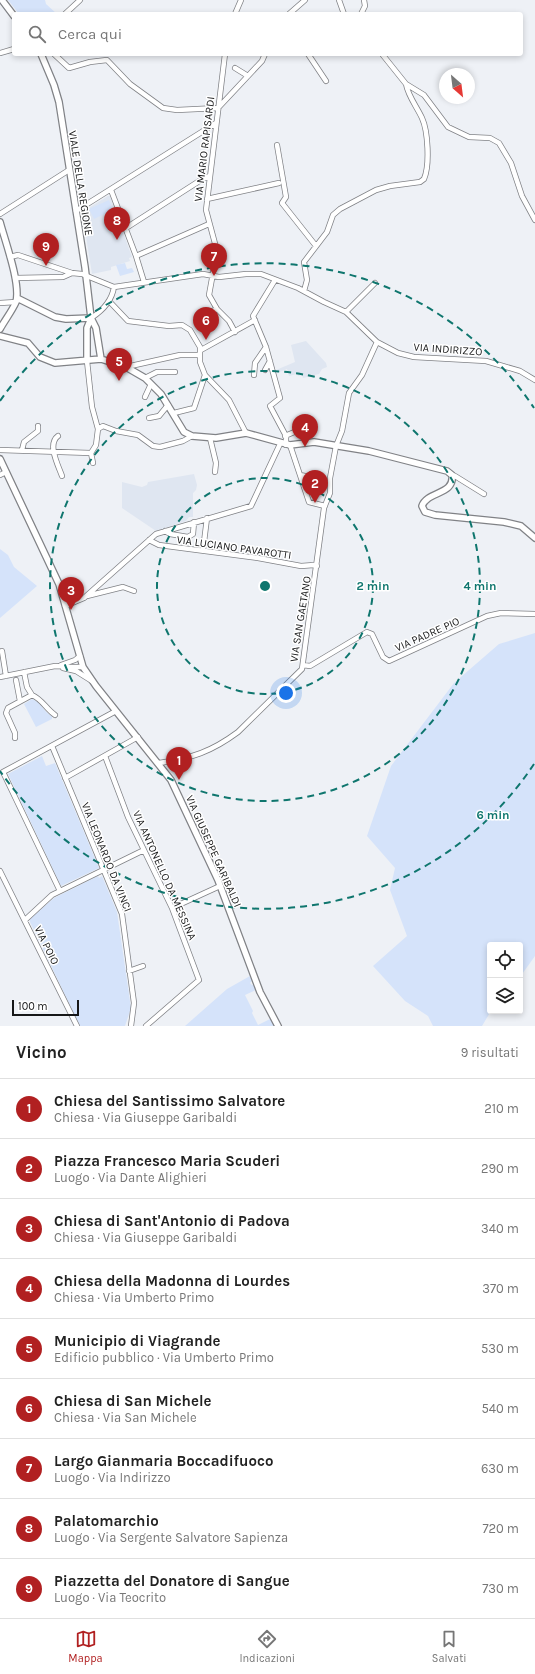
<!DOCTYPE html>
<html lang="it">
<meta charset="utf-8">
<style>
body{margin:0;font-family:Karla,sans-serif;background:#f6f6f6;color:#222}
.controls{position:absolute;right:12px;bottom:12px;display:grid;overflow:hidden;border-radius:4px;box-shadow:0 2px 6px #0003}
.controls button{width:36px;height:36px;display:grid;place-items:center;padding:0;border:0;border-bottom:1px solid #e0e0e0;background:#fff;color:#222;font:20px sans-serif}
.compass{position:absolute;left:439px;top:68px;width:36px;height:36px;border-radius:50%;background:#fff;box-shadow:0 2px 6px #0003;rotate:152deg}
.scale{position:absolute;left:12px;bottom:10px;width:67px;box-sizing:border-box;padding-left:4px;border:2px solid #161718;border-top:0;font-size:11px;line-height:14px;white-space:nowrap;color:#161718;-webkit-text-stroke:3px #fff;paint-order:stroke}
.you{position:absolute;left:286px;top:693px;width:14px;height:14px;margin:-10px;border:3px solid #fff;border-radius:50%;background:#1a73e8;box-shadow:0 0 0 6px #1a73e833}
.badge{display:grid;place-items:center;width:26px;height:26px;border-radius:50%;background:#b12021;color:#fff;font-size:13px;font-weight:700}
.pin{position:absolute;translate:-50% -33px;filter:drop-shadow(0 1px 2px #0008)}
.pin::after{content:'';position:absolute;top:21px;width:14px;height:12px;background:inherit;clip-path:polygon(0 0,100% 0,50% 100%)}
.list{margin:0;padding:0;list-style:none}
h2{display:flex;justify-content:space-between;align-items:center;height:52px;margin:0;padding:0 16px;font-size:17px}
h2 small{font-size:13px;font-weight:400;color:#767676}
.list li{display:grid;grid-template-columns:26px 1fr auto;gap:12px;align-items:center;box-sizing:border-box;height:60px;padding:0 16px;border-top:1px solid #e0e0e0}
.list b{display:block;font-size:15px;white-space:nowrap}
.list p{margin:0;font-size:13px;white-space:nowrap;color:#767676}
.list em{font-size:13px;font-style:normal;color:#767676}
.icon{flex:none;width:22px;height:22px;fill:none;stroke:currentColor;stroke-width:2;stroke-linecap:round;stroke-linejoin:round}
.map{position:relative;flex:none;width:535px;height:1026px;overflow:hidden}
.search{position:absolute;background:#fff;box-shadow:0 2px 6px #0003;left:12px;right:12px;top:12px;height:44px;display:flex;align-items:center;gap:10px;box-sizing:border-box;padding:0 14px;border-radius:4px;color:#767676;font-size:15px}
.sheet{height:592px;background:#fff}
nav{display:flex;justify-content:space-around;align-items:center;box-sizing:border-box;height:56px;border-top:1px solid #e0e0e0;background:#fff;font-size:11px;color:#767676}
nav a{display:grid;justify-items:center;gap:2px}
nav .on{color:#b12021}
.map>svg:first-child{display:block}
.built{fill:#dfe6f1}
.green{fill:#d5e3fa}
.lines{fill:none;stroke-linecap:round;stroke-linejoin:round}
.minor-casing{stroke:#808286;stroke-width:6}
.major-casing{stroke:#808286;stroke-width:8}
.minor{stroke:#fff;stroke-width:4.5}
.major{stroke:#fff;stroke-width:5.5}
.ring{fill:none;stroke:#0f766e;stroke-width:2;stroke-dasharray:7 5}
.labels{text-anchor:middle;stroke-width:3;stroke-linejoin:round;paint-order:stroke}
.street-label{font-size:11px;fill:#161718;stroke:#fff}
.centre{fill:#0f766e;stroke:#fff;stroke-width:2}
.ring-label{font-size:12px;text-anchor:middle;font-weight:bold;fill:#0f766e;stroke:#fff;stroke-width:3;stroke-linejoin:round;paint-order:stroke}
</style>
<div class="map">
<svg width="535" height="1026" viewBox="0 0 535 1026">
<rect width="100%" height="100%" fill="#eef1f6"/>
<path class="built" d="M108 196H110L132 257 129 258 130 261 111 267V270L92 274 82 212Z
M306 341 326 363 327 367 322 369 319 374 303 378 302 375 298 376 297 374 289 376 287 369 277 373 276 370 295 362 291 345Z
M194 474 197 485 196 490 193 493V517H189L186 521 156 531 122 508V482L142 487 147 485 148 482Z"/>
<path class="green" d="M8 0H45L46 4 57 14H19Z
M109 200 113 210 94 219 89 209Z
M125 263 127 269 132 268 134 272 120 276 116 265Z
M0 549 8 555 14 567 37 586 0 618Z
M535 633V956L520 977V945H490L491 1011 482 1026H433L428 1016 405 1001 373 966 407 936 390 890 395 868 367 836 391 766 454 683 499 644Z
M32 699C42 702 43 712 52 716V719L36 727 24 704Z
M42 756 46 766 55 763 99 868 61 886 8 774Z
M98 876 99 878 102 876 117 912 131 1008 125 1026H80L30 922V919L54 898Z
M250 976 252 981 250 983 252 985H254L256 990 245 995 253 1011 252 1013 258 1025 270 1019 274 1026H185L227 989Z"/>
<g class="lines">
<defs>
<path id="minor" d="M339 0 344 14
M65 14 80 0
M235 14 241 0
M289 14 305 0
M361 14 365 6 364 0
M0 53 14 49
M54 54 69 68 90 62 107 60 130 84 163 108 177 110 218 108 262 61 265 54
M225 54 206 210 217 251 209 295 217 309 229 321 235 332
M308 54 326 81
M382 54 406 84 424 95 448 127 469 137 490 138 499 143 511 163 522 196 535 220
M235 68 248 76
M277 145 286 197 282 203 316 246
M111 190 136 256 144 282
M207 199 279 183
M76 211 216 123
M0 214 69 170
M126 228 204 178 210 176
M136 256 209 224
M10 257 18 255 72 273 82 274 114 287
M15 278 63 277 72 273
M275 280 253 316 266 347 280 398 270 406 286 436V445
M114 287 203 274 219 277 246 274H261L298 288 324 302 346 312 377 342 398 353 414 357 486 361 520 371 535 380
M304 291 307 280 304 262 327 232 333 215 340 209 376 190 390 186 420 182 424 179C430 165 428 131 422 118 417 107 408 96 406 84
M109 301 128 321 169 326 182 325 190 330 200 347V362L205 375 229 400 246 433
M0 303 16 302
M346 312 375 283
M208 313 217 309
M91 318C102 311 112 300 114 287
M201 350 255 320
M87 361 92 407 98 429
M126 367 180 355H200
M265 370 270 361
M254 375 255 363 266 347
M145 378 157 372H175
M145 397 151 384
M174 413 194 408 205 375
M149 418 159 416 168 405
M58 436C47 444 58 465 62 476
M285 436 306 427V420
M210 438 216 463 215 472
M290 445 309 502 325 506
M0 450 91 453 96 445 98 429 103 426 116 431 138 435 153 446 160 447 183 441 192 436
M22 450 24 442 38 431V426
M91 453 93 463
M0 475 6 472
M300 475 310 477 311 474
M452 475 455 476 484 494
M165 531 170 534 188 537 193 534 194 522
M149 540 159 545 258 558 301 566 314 565 317 566
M203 550 207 518
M87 596 123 587 134 591
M65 606 84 598 156 534 251 506 280 444
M2 651 6 676
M61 665 75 660 80 656
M303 665 310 666 367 632 372 634 383 657 389 661 487 616 501 613 535 614
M63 668 76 671 92 681
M0 677 55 666 83 667
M16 680 20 701
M32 695C42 699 46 709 55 715
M15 738V733L6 713 8 708 32 695 27 687 24 672
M52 746 122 914 134 1003 131 1026
M105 756 128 817 172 908 199 980 146 1026
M159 763C192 758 211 752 238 732L302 669 324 508 330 493V478L336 446 342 431 349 393 362 375 377 342
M65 778 138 737
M0 871 77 1026
M60 891 3 772 116 711
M172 908 220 886
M25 920 52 895 144 850
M129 971 143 966"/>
<path id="major" d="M2 0 14 16
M41 54 54 85 59 102 85 267 91 318 96 328 101 359
M0 222C5 241 21 284 16 302 12 311 5 320 0 329
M17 298 55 317 66 319 91 318
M0 336 28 343 40 357 55 363 101 359 126 367 145 378 161 394 184 432 192 436 216 438 246 433 290 445 314 442 369 451 447 471 452 475C455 495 427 491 422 506L425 512 435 515 504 522 521 526 535 538
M87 361V328L91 318
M0 459 59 584 83 667 96 686 171 780 218 880 260 992 278 1026"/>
</defs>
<use href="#minor" class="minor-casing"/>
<use href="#major" class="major-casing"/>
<use href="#minor" class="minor"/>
<use href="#major" class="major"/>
</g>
<g class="ring">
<circle cx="265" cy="586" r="108"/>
<circle cx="265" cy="586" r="215"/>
<path d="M534 764A323 323 0 0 1 0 771M0 401A323 323 0 0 1 534 408"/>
</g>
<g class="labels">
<g class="street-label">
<text transform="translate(204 149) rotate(-83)" y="4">VIA MARIO RAPISARDI</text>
<text transform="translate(81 183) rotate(81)" y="4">VIALE DELLA REGIONE</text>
<text transform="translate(448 349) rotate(4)" y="4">VIA INDIRIZZO</text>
<text transform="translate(234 547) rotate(8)" y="4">VIA LUCIANO PAVAROTTI</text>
<text transform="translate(300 619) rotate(-81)" y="4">VIA SAN GAETANO</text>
<text transform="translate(427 634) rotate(-24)" y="4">VIA PADRE PIO</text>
<text transform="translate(214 851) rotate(66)" y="4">VIA GIUSEPPE GARIBALDI</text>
<text transform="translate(107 857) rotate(68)" y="4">VIA LEONARDO DA VINCI</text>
<text transform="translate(165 875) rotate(66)" y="4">VIA ANTONELLO DA MESSINA</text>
<text transform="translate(47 945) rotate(64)" y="4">VIA POIO</text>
</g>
</g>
<circle cx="265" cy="586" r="6" class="centre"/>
<g class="ring-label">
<text x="373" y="590">2 min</text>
<text x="480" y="590">4 min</text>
<text x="493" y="819">6 min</text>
</g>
</svg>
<div class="controls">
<button><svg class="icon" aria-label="locate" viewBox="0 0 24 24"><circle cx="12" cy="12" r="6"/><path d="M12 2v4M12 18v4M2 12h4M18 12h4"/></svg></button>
<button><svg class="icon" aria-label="layers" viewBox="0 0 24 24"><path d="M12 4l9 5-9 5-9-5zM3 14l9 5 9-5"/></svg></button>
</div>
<svg class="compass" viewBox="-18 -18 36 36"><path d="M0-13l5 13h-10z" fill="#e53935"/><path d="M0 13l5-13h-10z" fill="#767676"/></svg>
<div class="scale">100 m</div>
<div class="you"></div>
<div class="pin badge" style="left:179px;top:780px">1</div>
<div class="pin badge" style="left:315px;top:503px">2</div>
<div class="pin badge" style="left:71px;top:610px">3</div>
<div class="pin badge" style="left:305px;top:447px">4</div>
<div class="pin badge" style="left:119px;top:381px">5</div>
<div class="pin badge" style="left:206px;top:340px">6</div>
<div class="pin badge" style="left:214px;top:276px">7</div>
<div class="pin badge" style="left:117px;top:240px">8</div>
<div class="pin badge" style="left:46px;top:266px">9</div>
<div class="search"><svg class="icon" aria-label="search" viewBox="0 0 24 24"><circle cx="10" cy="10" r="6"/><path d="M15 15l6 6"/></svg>Cerca qui</div>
</div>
<section class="sheet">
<h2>Vicino<small>9 risultati</small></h2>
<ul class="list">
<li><span class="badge">1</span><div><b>Chiesa del Santissimo Salvatore</b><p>Chiesa · Via Giuseppe Garibaldi</p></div><em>210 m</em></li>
<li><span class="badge">2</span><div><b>Piazza Francesco Maria Scuderi</b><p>Luogo · Via Dante Alighieri</p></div><em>290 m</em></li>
<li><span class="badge">3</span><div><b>Chiesa di Sant'Antonio di Padova</b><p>Chiesa · Via Giuseppe Garibaldi</p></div><em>340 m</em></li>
<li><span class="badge">4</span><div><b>Chiesa della Madonna di Lourdes</b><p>Chiesa · Via Umberto Primo</p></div><em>370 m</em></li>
<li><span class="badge">5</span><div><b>Municipio di Viagrande</b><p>Edificio pubblico · Via Umberto Primo</p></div><em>530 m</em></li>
<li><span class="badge">6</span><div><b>Chiesa di San Michele</b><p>Chiesa · Via San Michele</p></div><em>540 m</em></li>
<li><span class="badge">7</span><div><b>Largo Gianmaria Boccadifuoco</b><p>Luogo · Via Indirizzo</p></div><em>630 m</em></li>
<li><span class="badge">8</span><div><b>Palatomarchio</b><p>Luogo · Via Sergente Salvatore Sapienza</p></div><em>720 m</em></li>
<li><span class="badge">9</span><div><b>Piazzetta del Donatore di Sangue</b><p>Luogo · Via Teocrito</p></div><em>730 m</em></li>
</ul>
</section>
<nav>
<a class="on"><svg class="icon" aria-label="map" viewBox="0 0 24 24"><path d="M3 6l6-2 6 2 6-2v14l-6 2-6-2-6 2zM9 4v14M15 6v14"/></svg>Mappa</a>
<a><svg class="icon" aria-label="directions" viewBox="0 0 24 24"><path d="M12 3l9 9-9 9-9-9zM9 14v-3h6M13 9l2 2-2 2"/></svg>Indicazioni</a>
<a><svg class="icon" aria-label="saved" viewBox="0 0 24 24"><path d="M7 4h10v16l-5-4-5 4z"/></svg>Salvati</a>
</nav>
